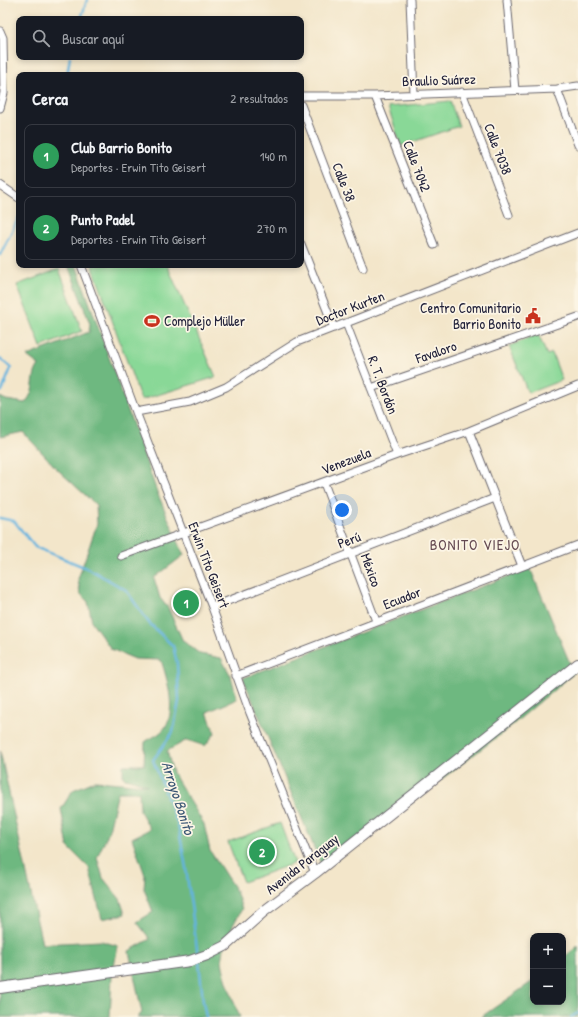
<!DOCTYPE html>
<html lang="es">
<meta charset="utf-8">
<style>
body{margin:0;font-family:"Patrick Hand",sans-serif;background:#242831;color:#f1f3f6}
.controls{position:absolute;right:12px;bottom:12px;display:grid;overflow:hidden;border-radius:8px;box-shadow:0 2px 6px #0003}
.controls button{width:36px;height:36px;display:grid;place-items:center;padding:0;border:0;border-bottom:1px solid #363941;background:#171b24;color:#f1f3f6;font:20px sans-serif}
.you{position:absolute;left:342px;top:510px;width:14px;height:14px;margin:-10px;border:3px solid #fff;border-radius:50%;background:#1a73e8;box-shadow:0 0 0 6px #1a73e833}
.badge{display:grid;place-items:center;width:26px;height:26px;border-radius:50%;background:#8c9099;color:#fff;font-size:13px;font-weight:700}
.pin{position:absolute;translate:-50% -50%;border:2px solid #fff;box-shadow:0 1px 4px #0006}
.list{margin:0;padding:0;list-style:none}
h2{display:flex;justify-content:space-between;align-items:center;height:52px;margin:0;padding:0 16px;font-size:17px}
h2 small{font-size:13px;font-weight:400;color:#9ea1a6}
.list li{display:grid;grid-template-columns:26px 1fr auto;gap:12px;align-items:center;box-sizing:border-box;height:64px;margin:0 8px 8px;padding:0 8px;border:1px solid #363941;border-radius:8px}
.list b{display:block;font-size:15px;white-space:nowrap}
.list p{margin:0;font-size:13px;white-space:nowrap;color:#9ea1a6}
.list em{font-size:13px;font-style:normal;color:#9ea1a6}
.icon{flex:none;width:22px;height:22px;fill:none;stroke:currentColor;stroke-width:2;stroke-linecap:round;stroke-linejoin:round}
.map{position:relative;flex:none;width:578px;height:1017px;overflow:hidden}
.search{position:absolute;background:#171b24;box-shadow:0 2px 6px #0003;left:16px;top:16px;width:288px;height:44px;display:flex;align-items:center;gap:10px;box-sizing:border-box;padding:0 14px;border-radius:8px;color:#9ea1a6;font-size:15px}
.panel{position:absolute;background:#171b24;box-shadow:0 2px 6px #0003;left:16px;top:72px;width:288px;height:196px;border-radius:8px}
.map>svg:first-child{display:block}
.green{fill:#89d897;stroke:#567d69}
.forest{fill:#6eb880;stroke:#486d5e}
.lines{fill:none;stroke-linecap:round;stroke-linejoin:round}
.stream{stroke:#64b4df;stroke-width:2.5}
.minor-casing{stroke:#6b676d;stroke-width:9}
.secondary-casing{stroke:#6b676d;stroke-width:12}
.minor{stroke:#fff;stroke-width:7}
.secondary{stroke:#fff;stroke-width:10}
.labels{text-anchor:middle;stroke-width:3.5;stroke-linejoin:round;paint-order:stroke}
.street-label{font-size:14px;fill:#22223b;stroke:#fcf5e5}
.poi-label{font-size:14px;fill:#22223b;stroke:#fcf5e5;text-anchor:end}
.neighbourhood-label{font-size:15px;letter-spacing:1px;fill:#644951;stroke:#fcf5e5}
.water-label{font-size:15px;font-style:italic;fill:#395574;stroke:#fcf5e5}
</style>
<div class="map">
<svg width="578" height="1017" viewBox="0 0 578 1017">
<rect width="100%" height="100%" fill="#fcf5e5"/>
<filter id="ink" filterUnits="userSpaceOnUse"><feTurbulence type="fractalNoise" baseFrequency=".025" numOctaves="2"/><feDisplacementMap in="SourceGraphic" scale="8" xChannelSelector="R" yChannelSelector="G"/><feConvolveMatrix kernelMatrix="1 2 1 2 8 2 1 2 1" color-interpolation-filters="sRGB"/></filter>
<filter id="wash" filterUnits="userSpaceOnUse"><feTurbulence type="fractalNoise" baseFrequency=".012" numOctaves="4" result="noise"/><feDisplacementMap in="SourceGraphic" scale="16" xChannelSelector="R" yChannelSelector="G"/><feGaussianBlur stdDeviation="0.9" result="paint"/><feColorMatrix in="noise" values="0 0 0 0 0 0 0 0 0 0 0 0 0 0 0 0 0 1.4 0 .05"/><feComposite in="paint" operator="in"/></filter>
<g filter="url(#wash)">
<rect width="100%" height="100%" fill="#f3e6ca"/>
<path class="green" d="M450 101 459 126 401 146 388 107Z
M92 265H167L216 377 141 400Z
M59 269 82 331 41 347 17 285Z
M538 334 547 355 552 353 562 380 528 393 509 346Z
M280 823 295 863 243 882 228 842Z"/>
<path class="forest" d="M68 265H76L157 492 184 555 154 578 160 598 168 608 183 641 200 654 221 658 231 676 237 699 207 712 215 733 205 746 187 740 167 751 173 773 204 824 210 851 236 891 242 909C234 923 225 939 222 955 220 966 235 1006 240 1017H137L142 1013 129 951 150 939 137 922 153 912 144 889 145 875 132 838 150 829 140 811 139 792H118L108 834 97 857 103 878 120 899 125 914 102 919 89 868 68 847 61 809 73 790 95 781 147 785 123 777V765H144L145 742C150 738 157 736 161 732 179 716 167 678 161 660L135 659 111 649 92 622 88 602 80 593 78 579 97 524 96 505 58 470 23 432 0 437V397L6 400 25 403C38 388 29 380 39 365L27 356 89 332 90 324Z
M530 568 574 673 505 731 323 869 243 678Z
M0 751 42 944 101 941 118 946 112 976 110 1017H0Z
M578 946V1017H481L533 981V1002H563V958Z"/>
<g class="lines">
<path class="stream" d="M81 19 87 0
M67 75 70 57
M0 255 19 217
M0 358 11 368 2 391 0 392
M0 518 14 521 35 547 89 569 126 590 149 623 173 646 177 663 179 701 173 732 153 760 178 825 186 868 198 956
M199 961 203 1002 206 1017
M571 1017 578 1013"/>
</g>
</g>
<g filter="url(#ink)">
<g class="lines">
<defs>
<path id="minor" d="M410 0 414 94
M507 0 515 90
M0 31 3 38 4 93 0 108
M557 89 578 145
M462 92 509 215
M301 96H375L557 89 578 86
M375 96 434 245
M301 105 363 268
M0 185 19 198
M301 244 334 328
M81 265 136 412 212 607 250 713 315 873
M346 323 397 455
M371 388 578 317
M136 412 190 402 226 387 297 342 578 233
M469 431 522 566
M324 483 376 621
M121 556 397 455 469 431 578 386
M212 607 495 498
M236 676 578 545"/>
<path id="secondary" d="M0 988 190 961 207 955 225 946 263 912 315 873 578 664"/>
</defs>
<use href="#minor" class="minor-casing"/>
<use href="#secondary" class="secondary-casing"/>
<use href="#minor" class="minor"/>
<use href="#secondary" class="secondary"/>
</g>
</g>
<defs>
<symbol id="civic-bare" viewBox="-9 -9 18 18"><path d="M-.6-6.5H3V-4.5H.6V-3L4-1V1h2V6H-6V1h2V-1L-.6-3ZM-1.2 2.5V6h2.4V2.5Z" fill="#c8321e" stroke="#fcf5e5" stroke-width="2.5" paint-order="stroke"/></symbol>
<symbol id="stadium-bare" viewBox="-9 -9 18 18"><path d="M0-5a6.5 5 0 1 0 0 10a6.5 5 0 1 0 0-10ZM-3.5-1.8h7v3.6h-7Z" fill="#c8321e" stroke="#fcf5e5" stroke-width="2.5" paint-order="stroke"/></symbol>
</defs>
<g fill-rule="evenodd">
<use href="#civic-bare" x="522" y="305" width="22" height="22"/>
<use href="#stadium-bare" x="141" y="310" width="22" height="22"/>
</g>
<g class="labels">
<g class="street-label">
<text transform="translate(439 80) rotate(-2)" y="5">Braulio Suárez</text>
<text transform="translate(498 149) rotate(69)" y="5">Calle 7038</text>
<text transform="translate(417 166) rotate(69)" y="5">Calle 7042</text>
<text transform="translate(344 182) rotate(69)" y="5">Calle 38</text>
<text transform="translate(350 308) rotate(-21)" y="5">Doctor Kurten</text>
<text transform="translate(436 352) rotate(-19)" y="5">Favaloro</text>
<text transform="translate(383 385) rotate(69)" y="5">R. T. Bordón</text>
<text transform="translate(346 461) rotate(-21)" y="5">Venezuela</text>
<text transform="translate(349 540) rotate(-21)" y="5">Perú</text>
<text transform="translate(209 565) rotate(69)" y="5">Erwin Tito Geisert</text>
<text transform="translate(371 570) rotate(70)" y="5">México</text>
<text transform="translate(402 598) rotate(-21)" y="5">Ecuador</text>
<text transform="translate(302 864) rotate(-38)" y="5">Avenida Paraguay</text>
</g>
<g class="poi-label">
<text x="521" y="313">Centro Comunitario<tspan x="521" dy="16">Barrio Bonito</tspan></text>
<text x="164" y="326" text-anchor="start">Complejo Müller</text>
</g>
<g class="neighbourhood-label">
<text x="475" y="550">BONITO VIEJO</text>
</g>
<g class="water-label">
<text transform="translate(178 798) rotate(72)" y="5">Arroyo Bonito</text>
</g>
</g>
</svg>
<div class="controls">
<button>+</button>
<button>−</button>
</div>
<div class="you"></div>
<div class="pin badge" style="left:186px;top:603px;background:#2e9e5b">1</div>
<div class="pin badge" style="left:262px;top:852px;background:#2e9e5b">2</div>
<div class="search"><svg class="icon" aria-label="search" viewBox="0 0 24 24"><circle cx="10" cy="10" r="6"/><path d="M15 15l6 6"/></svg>Buscar aquí</div>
<section class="panel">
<h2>Cerca<small>2 resultados</small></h2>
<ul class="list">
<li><span class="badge" style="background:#2e9e5b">1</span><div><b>Club Barrio Bonito</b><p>Deportes · Erwin Tito Geisert</p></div><em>140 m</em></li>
<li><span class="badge" style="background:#2e9e5b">2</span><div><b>Punto Padel</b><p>Deportes · Erwin Tito Geisert</p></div><em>270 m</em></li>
</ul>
</section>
</div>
